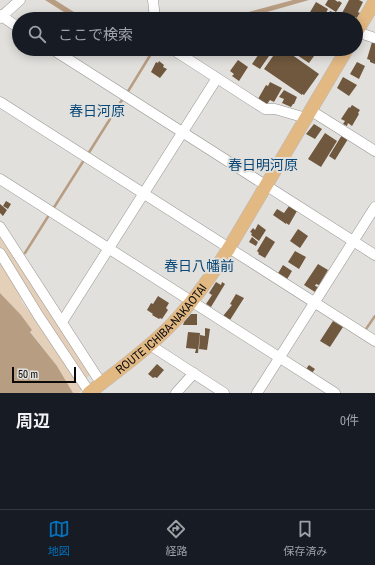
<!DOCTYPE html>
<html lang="ja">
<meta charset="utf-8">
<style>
body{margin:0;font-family:"Archivo Narrow","Noto Sans JP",sans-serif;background:#20242c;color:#f1f3f6}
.scale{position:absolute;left:12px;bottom:10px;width:64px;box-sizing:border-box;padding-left:4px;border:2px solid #0c0b0b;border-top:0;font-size:11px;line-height:14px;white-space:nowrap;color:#0c0b0b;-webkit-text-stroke:3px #e2e0dd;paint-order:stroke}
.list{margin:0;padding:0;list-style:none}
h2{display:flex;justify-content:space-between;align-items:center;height:52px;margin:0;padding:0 16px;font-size:17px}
h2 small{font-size:13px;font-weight:400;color:#9ea1a6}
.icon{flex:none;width:22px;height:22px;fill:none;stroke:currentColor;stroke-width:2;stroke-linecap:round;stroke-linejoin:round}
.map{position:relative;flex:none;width:375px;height:393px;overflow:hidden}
.search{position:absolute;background:#171b24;box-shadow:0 2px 10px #0003;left:12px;right:12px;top:12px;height:44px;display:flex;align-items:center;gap:10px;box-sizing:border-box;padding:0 14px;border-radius:22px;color:#9ea1a6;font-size:15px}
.sheet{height:116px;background:#171b24}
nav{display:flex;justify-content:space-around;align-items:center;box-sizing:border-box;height:56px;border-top:1px solid #363941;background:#171b24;font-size:11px;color:#9ea1a6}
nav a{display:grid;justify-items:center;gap:2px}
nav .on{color:#0472bd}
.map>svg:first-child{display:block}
.green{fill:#e4cfb9}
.water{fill:#b79d82}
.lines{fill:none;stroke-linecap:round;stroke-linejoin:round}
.stream{stroke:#b79d82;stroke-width:2.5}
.building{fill:#6f583e}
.minor-casing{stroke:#979593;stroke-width:11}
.major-casing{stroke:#bbb;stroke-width:14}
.minor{stroke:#fff;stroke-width:10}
.major{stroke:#e2b883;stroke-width:13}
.labels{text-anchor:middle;stroke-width:4;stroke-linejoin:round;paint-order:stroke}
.street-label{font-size:12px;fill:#0c0b0b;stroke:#e2e0dd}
.quarter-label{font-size:14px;fill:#094878;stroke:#e2e0dd}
</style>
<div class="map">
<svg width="375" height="393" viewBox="0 0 375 393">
<rect width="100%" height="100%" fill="#e2e0dd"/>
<path class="green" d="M0 232 92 374 86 378 70 353 51 330 20 281 0 246Z
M0 258 15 283 22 302 58 351 82 390 78 393H73L57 366 30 331 32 330 21 315 0 293Z"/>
<path class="water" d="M45 0H55L85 19H75Z
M293 0H309L243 19H223Z
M0 293 21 315 32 330 30 332 57 366 73 393H0Z"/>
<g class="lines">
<path class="stream" d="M127 93 154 49
M88 154 122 100
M53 209 84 160
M25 253 49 215
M366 329 375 316"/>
</g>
<path class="building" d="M328 0H335L338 2 339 1 342 3 336 12 325 5Z
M349 0H359L363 2 358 12 360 13 357 18 355 17 354 19H343L344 17 341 15Z
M316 2 328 9 323 19H306Z
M330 11 337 14 334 19 327 17Z
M372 42 375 43V64L370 62V60L367 59Z
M278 49H284L319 74 304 95 302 94V95L264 69Z
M288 49H319L309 63Z
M261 51 269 56 260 69 252 64Z
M238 60 248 67 239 81 232 76 234 74 230 71Z
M159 61 164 65 163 67 167 69 160 78 151 72 156 62 158 63Z
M357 62 365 66 359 79 350 74Z
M343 77 357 85 349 96 337 88Z
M270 82 282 88 274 102 270 100 267 104 258 99 266 85 268 86Z
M284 90 297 97 294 104H293L291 107 282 103 284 99 279 97Z
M352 105 360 110 358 113 359 114 352 126 348 123 347 126 343 124 345 121 341 119 349 107 350 108Z
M314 124 322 129 315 139 306 134Z
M325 133 337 141 321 167 308 159Z
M342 135 348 139 335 160 329 156Z
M6 201 11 204 8 209 3 206Z
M0 204 7 210 3 216 0 213Z
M289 206 297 211 289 225 286 223V224L273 215 277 209 284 213Z
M258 224 266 230 259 241 251 235 252 233 250 232 253 228 255 230Z
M298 229 308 236 300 248 290 241Z
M266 236 275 242 265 258 258 254 259 253 257 251Z
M252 237 258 242 256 246 249 242Z
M295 251 306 257 299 269 288 262Z
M318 264 328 270 319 285 316 284 315 286 318 287 315 292 304 285Z
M283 265 292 271 286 281 277 275Z
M216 282 221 285 222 282 225 284 211 307 206 304 212 295 209 293Z
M236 294 244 298 230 320 223 316 232 305 230 304Z
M158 296 169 303 166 308 168 310 162 319 160 318 159 319 152 315 153 314 147 310 151 303 153 304Z
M191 314H197V325H183L184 322Z
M333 321 343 327 330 347 320 341Z
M205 328 210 329 207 350 199 349 200 335 205 336Z
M188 332 200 333 198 353H195L196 349 186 348Z
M157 364 164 370 157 378 155 377 153 378 148 374Z
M309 365 315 369 312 373 306 369Z"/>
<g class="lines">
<defs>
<path id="minor" d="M153 0 155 19
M0 15 19 28
M0 18 20 0
M357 32 375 38
M52 49 375 255
M172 49 265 109H275L306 118
M0 102 375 341
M310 110 375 151
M0 179 335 393
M0 227 101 383
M0 253 38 315 90 393
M62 322 217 78
M150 345 224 393
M176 393 194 373
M257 393 375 207"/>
<g id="major">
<path d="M356 33 375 1"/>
<path id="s1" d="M89 393C117 371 147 350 172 324 194 301 212 275 229 248L347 49"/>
</g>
</defs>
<use href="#minor" class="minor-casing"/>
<use href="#major" class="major-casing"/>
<use href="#minor" class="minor"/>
<use href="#major" class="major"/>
</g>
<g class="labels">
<g class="street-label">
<text dy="4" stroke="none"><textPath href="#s1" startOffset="97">ROUTE ICHIBA-NAKAOTAI</textPath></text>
</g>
<g class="quarter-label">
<text x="97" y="116">春日河原</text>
<text x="263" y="170">春日明河原</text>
<text x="199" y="271">春日八幡前</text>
</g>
</g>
</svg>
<div class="scale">50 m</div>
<div class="search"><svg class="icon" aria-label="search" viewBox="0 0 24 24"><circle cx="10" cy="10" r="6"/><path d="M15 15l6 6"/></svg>ここで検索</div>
</div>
<section class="sheet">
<h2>周辺<small>0件</small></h2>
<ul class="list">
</ul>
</section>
<nav>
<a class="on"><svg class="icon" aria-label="map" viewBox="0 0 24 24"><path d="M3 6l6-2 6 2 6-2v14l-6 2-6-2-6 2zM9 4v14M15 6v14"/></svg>地図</a>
<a><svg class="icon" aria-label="directions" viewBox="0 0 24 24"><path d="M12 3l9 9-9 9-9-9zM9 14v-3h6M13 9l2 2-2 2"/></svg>経路</a>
<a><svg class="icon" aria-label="saved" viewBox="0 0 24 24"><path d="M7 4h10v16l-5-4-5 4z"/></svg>保存済み</a>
</nav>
